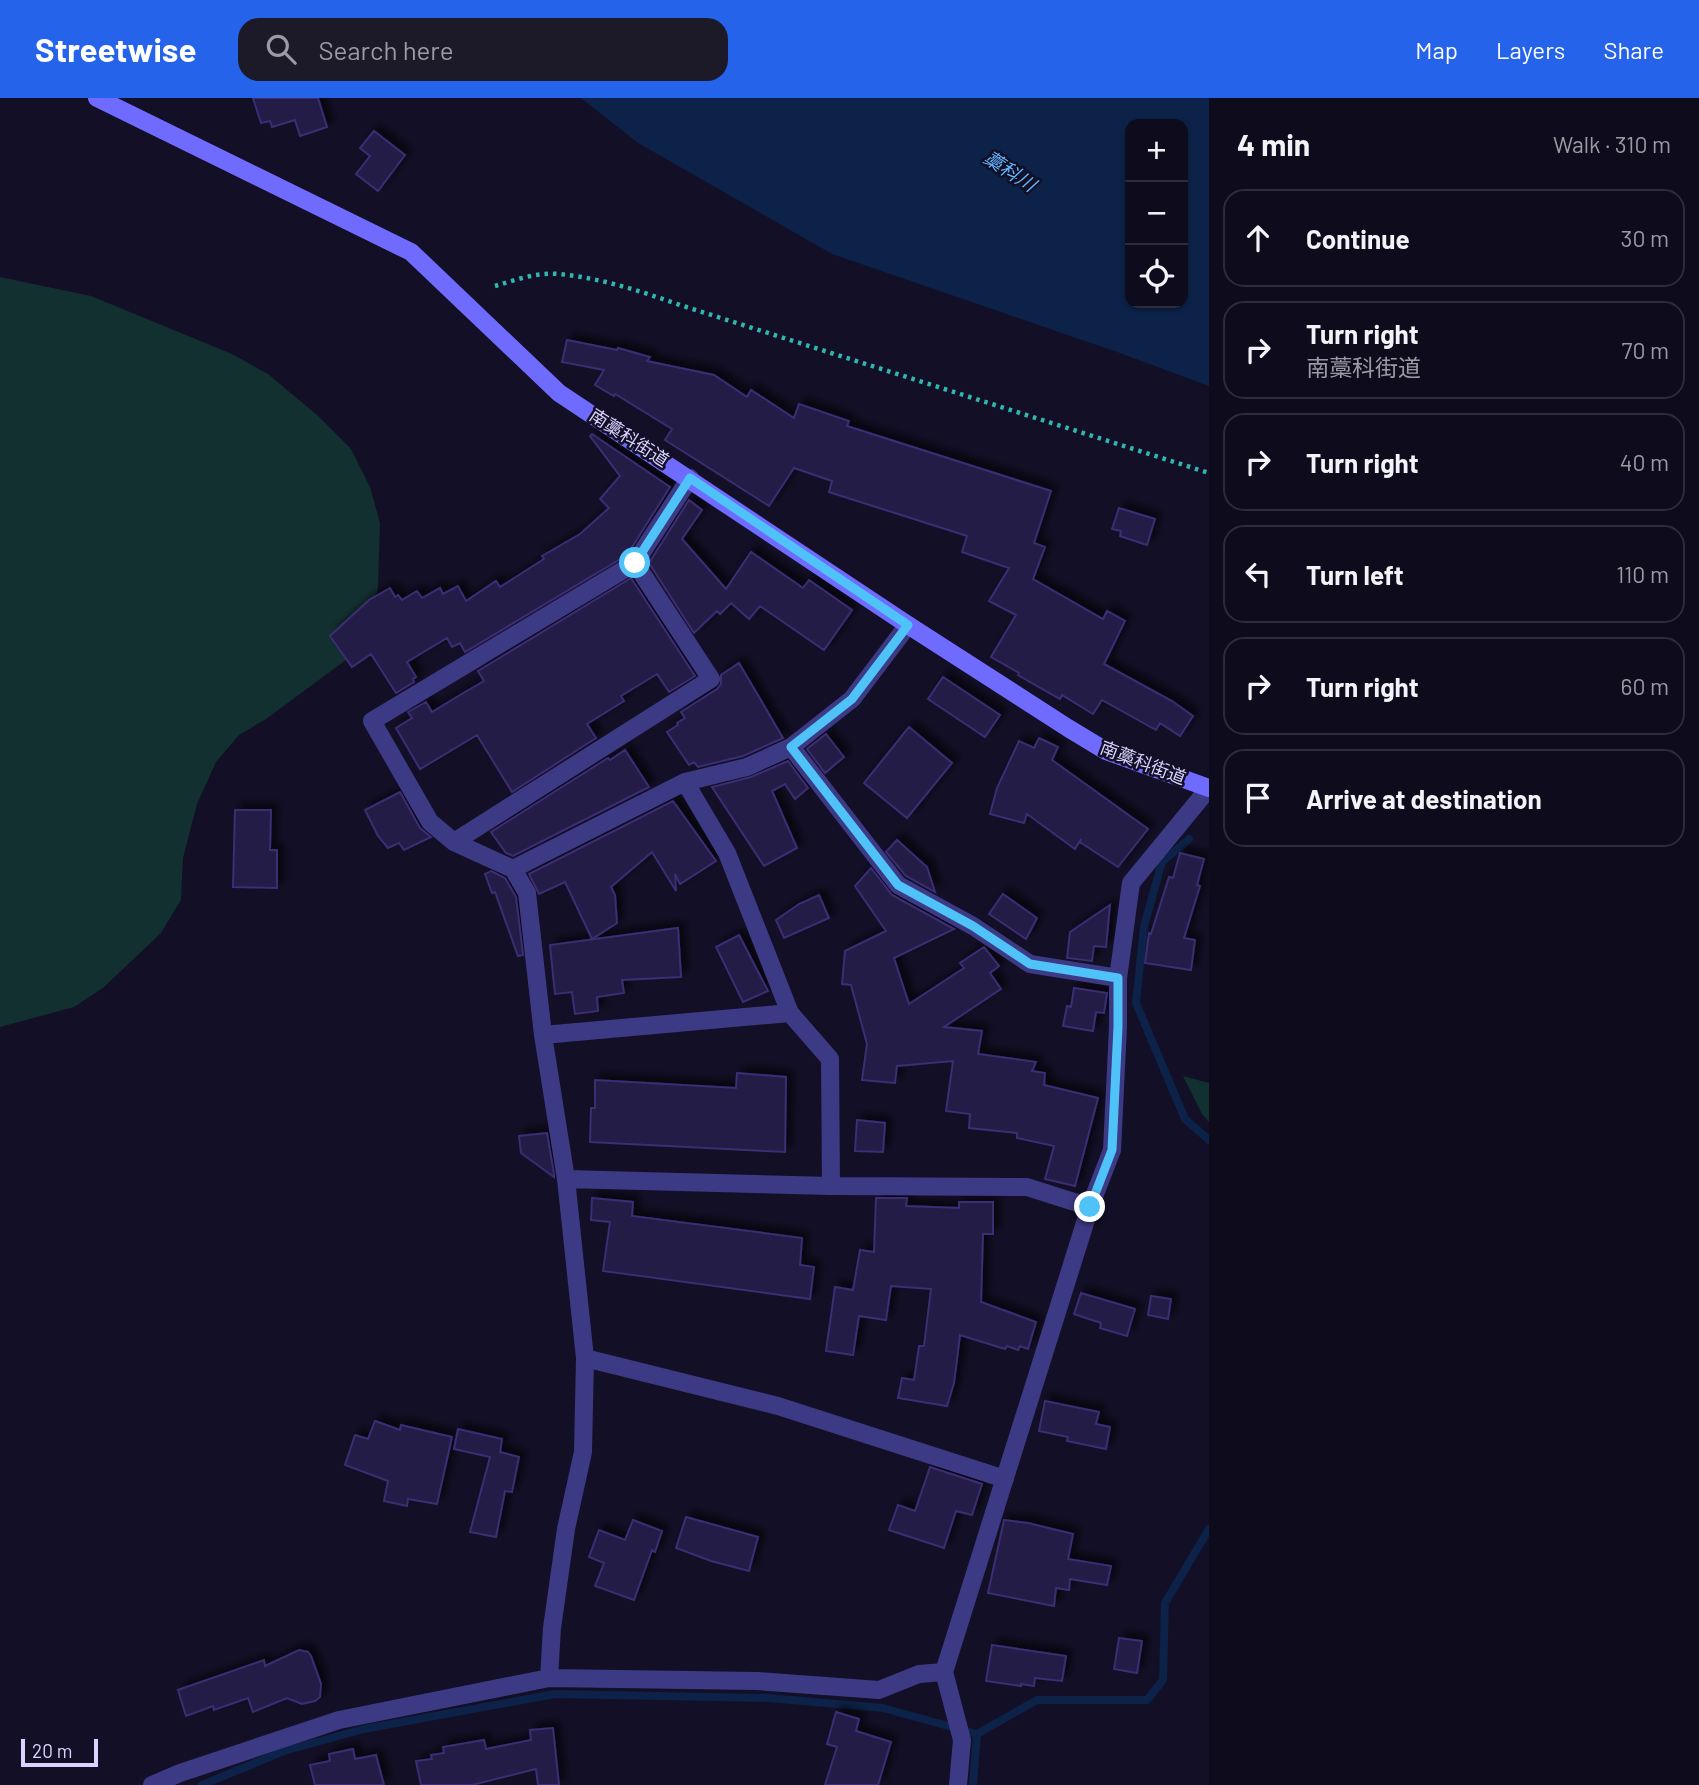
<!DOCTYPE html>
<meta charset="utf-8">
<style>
body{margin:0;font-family:Barlow,"Noto Sans JP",sans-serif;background:#1c1929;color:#f1f3f6}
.controls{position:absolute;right:21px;top:21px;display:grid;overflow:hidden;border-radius:14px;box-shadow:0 2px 5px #0004}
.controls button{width:63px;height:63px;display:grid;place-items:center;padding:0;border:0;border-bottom:2px solid #2e2b3b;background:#0e0b1c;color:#f1f3f6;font:35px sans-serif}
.scale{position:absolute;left:21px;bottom:18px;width:77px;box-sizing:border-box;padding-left:7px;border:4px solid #d9d4ff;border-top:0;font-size:19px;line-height:24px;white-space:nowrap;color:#d9d4ff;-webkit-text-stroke:5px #130f26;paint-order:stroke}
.stop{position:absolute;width:21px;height:21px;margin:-16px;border:5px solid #4fc3f7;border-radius:50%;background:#fff}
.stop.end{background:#4fc3f7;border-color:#fff;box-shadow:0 2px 7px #0008}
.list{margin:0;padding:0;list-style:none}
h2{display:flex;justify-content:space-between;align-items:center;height:91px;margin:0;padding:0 28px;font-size:30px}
h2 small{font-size:23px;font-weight:400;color:#9b9ba3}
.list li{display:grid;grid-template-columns:46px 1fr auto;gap:21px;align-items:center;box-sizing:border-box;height:98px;margin:0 14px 14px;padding:0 14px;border:2px solid #2e2b3b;border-radius:21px}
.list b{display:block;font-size:26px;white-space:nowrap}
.list p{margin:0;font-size:23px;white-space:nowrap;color:#9b9ba3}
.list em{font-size:23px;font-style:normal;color:#9b9ba3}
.icon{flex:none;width:38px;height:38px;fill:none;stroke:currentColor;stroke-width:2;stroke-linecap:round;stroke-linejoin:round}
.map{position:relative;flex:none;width:1209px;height:1687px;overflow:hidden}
header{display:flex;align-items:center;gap:42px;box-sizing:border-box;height:98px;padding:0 35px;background:#2563eb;color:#fff}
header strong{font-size:33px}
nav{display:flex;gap:38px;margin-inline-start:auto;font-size:24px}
.search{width:490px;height:63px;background:#1c1929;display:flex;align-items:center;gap:18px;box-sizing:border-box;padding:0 24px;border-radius:21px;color:#9b9ba3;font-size:26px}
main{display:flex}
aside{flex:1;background:#0e0b1c}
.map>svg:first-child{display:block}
.green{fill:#12302f}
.water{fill:#0c2248;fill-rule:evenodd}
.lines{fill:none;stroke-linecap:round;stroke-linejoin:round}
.stream{stroke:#0c2248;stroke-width:8}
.building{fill:#241b47;stroke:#3b2d73;stroke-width:2;filter:url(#shadow)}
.path{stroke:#2fb8b0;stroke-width:4.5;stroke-dasharray:3.5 5;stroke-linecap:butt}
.street{stroke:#3d3a85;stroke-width:18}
.secondary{stroke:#6f6bff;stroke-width:18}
.route{stroke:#4fc3f7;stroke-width:9}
.labels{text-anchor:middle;stroke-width:5;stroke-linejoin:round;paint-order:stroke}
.street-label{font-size:18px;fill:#d9d4ff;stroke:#130f26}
.water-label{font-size:19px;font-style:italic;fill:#62b6ff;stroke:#130f26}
</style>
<header>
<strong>Streetwise</strong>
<div class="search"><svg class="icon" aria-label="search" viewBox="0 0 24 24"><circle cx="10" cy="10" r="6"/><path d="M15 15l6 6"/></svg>Search here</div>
<nav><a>Map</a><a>Layers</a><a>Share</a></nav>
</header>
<main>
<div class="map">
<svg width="1209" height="1687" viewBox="0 0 1209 1687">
<defs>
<filter id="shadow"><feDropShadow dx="6" dy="-6" stdDeviation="3.5" flood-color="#0009"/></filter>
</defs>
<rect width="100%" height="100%" fill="#130f26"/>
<path class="green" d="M0 179 91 198 232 256 268 276 317 317 351 351 370 389 380 425 378 490 370 526 350 559 266 621 239 637 216 664 197 706 183 760 181 802 161 835 103 890 74 909 0 929Z
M1183 978 1209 985V1024L1202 1016Z"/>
<path class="water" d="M581 0H1209V288L1117 254 832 156 638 45ZM1130 26H1183V205H1130Z"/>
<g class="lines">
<path class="stream" d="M1189 741 1162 764 1144 828 1136 905 1185 1021 1209 1042
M202 1687 284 1653 364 1631 555 1596 769 1600 883 1610 977 1636 1037 1602H1147L1163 1582 1165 1505 1209 1431
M973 1687 977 1636"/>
</g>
<path class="building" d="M253 0H318L327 29 300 38 295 22 272 29 270 23 261 25Z
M374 33 405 57 378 93 356 76 370 58 360 50Z
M567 242 617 252 618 250 650 259 647 263 714 277 747 299 751 292 794 320 799 306 849 323 847 328 1051 393 1034 445 1045 449 1033 481 1103 521 1107 513 1125 523 1104 566 1172 603 1193 618 1180 638 1160 625 1156 632 1102 602 1093 616 1062 597 1060 601 1018 577 1019 575 991 559 1016 517 989 503 1009 470 962 454 967 438 829 394 832 383 794 370 769 408 665 342 672 331 615 296 614 298 595 287 604 272 562 264Z
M592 336 670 389 627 457 465 554 460 545 452 549 447 540 407 564 416 579 413 581 414 584 396 595 371 556 352 569 330 538 369 502 390 490 395 499 398 497 402 502 417 493 422 500 440 490 443 496 458 488 466 503 496 483 500 489 544 461 542 458 580 436 609 410 600 401 620 378 590 338Z
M689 402 702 412 682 441 726 491 751 454 803 490 809 482 852 512 824 552 760 508 749 521 731 505 720 516 717 513 694 535 649 465Z
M1119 410 1155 421 1147 447 1120 438 1121 433 1112 431Z
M631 480 695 578 669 594 657 576 621 598 624 603 587 626 596 640 512 694 477 637 420 671 396 630 412 620 408 614 426 604 432 614 460 597 484 583 478 573Z
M739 565 783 640 743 658 698 669 694 664 689 667 667 634 678 627 677 625 685 620 681 614 717 591 721 586V577Z
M943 579 1000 617 985 639 928 601Z
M909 629 952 665 907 720 864 685Z
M826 636 844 659 825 675 807 651Z
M1039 640 1058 649 1052 662 1148 731 1118 769 1080 744 1081 741 1075 751 1027 716 1024 725 990 716 997 690 1019 643 1034 650Z
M625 652 649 689 513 758 506 755 491 734 608 660 610 662Z
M788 663 808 690 795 701 785 686 772 693 797 750 764 768 712 689 751 679Z
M400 694 420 730 431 739 404 752 399 745 388 750 378 738 365 712Z
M673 703 716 763 680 786 675 776 676 793 652 754 611 789 615 797 617 825 592 841 565 784 539 796 529 776Z
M235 712H271L270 752H277V790L233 789Z
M897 742 927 769 935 794 906 778 886 754Z
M1180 755 1204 761 1197 787 1200 788 1184 840 1195 842 1191 872 1145 865 1149 835 1151 836 1169 779 1173 780Z
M871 770 892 797 954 831 894 860 909 906 964 870 960 865 984 849 999 868 990 875 1001 891 944 929 982 933 978 956 1036 964 1032 973 1045 975 1044 987 1098 1000 1075 1088 1045 1081 1054 1048 1017 1040V1035L969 1030 970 1016 946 1013 953 963 897 968 895 985 862 982 867 946 851 887 842 886 845 853 886 833 855 788Z
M491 773 505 780 516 799 523 857 518 858 495 794 492 795 485 776Z
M1003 796 1037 820 1026 841 989 816Z
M819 797 829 820 784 840 776 822 799 806Z
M1110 807 1106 849 1094 848 1092 863 1067 860 1070 834Z
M678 830 681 879 622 882 624 895 597 899 598 913 575 916 572 894 555 896 550 847Z
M739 837 768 893 743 904 716 849Z
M1074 890 1107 895 1104 915 1096 914 1093 933 1063 928 1067 908 1071 909Z
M737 975 786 979 785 1054 590 1044 591 1010H595V982L736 990Z
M857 1022 885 1025 883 1054 855 1053Z
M547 1035 554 1076V1079L521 1055 519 1038Z
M592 1100 633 1104 632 1118 802 1140 800 1167 814 1169 810 1201 603 1173 610 1124 591 1122Z
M876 1100H907L906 1108 959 1110V1104H993V1136H983L981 1204 1036 1224 1028 1251 1020 1248 1018 1252 1007 1248 1005 1251 960 1237 954 1285 947 1308 898 1300 902 1280 914 1282 919 1248H924L931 1191 891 1188 886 1222 859 1218 853 1257 826 1253 835 1189 853 1192 860 1152 874 1154Z
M1081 1195 1135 1211 1127 1238 1100 1230 1101 1225 1074 1216Z
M1151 1198 1171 1201 1168 1221 1148 1217Z
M1045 1303 1099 1314 1096 1326 1110 1329 1106 1351 1067 1343 1068 1339 1039 1333Z
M375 1323 400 1332 401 1327 452 1339 437 1406 408 1401 407 1408 384 1403 388 1383 345 1367 355 1337 368 1341Z
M458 1331 502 1341 500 1354 519 1359 512 1394 505 1393 496 1439 470 1434 490 1359 454 1351Z
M930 1369 982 1386 972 1417 956 1413 944 1450 889 1432 898 1407 915 1413Z
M686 1419 758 1439 749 1473 711 1463 676 1450Z
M633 1422 662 1433 655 1454 652 1452 634 1502 595 1488 604 1465 589 1459 599 1432 625 1442Z
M1004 1422 1028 1425 1073 1436 1068 1461 1111 1468 1107 1487 1070 1481 1069 1492 1056 1490 1054 1508 988 1495Z
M1119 1540 1142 1543 1137 1575 1114 1571Z
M992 1547 1066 1558 1062 1583 1035 1580 1034 1588 1021 1586V1588L986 1583Z
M299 1552 308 1554 311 1558 321 1586 320 1599 315 1603 302 1606 287 1600 253 1614 248 1600 214 1612 213 1608 186 1618 178 1592 264 1562 265 1568Z
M836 1614 859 1621 856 1633 891 1644 878 1687H825L837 1649 827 1646Z
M553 1630 559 1687H538L536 1671 472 1687H421L416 1663 432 1661 431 1657 444 1655 443 1649 484 1642 486 1651 531 1642 530 1632Z
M353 1651 355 1661 376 1657 384 1687H315L310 1667 330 1663 329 1656Z"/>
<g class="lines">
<path class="path" d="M495 188C515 182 537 174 559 176 601 180 640 193 680 207L1209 375"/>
<path class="street" d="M690 380 635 465 372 623 430 724 454 744 513 771 527 795 543 937 566 1081 585 1260 778 1308 1005 1381
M791 649 898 787 973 828 1030 866 1118 880
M685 684 727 755 790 915 830 961 831 1088
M454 744 711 581 635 465
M513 771 685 684 747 669 791 649 852 601 908 527
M543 937 790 915
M566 1081 831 1088 1027 1089 1090 1109
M549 1580 552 1530 566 1431 583 1354 585 1260
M152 1687 180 1675 339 1622 549 1580 757 1583 879 1592 919 1576 944 1574
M958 1687 962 1642 944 1574 1090 1109 1112 1052 1118 929V880L1131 785 1209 690"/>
<path class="secondary" d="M97 0 411 154 559 295 908 527 1068 630 1106 653 1209 690"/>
</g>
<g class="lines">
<path class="route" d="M635 465 690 380 908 527 852 601 791 649 898 787 973 828 1030 866 1118 880V929L1112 1052 1090 1109"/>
</g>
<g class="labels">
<g class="street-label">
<text transform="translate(629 340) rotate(33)" y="6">南藁科街道</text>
<text transform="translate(1143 665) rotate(21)" y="6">南藁科街道</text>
</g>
<g class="water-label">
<text transform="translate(1010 73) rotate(33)" y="7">藁科川</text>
</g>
</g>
</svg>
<div class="controls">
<button>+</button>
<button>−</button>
<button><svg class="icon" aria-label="locate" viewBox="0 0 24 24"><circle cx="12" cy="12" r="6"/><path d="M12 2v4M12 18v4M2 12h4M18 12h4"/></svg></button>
</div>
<div class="scale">20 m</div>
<div class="stop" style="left:635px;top:465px"></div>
<div class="stop end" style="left:1090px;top:1109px"></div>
</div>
<aside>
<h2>4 min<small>Walk · 310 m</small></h2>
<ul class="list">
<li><svg class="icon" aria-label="ahead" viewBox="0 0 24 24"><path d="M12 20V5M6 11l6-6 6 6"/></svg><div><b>Continue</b></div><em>30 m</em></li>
<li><svg class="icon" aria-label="right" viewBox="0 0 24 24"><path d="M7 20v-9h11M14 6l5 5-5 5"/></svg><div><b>Turn right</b><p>南藁科街道</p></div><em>70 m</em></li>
<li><svg class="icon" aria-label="right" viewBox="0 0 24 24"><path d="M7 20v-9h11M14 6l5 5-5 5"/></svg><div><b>Turn right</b></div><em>40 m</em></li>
<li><svg class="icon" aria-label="left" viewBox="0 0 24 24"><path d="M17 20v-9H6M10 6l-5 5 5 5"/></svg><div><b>Turn left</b></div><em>110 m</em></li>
<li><svg class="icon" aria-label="right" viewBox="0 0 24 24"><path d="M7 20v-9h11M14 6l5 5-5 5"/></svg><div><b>Turn right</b></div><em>60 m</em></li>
<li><svg class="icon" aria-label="arrive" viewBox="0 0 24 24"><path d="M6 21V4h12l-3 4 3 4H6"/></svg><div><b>Arrive at destination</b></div></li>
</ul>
</aside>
</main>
